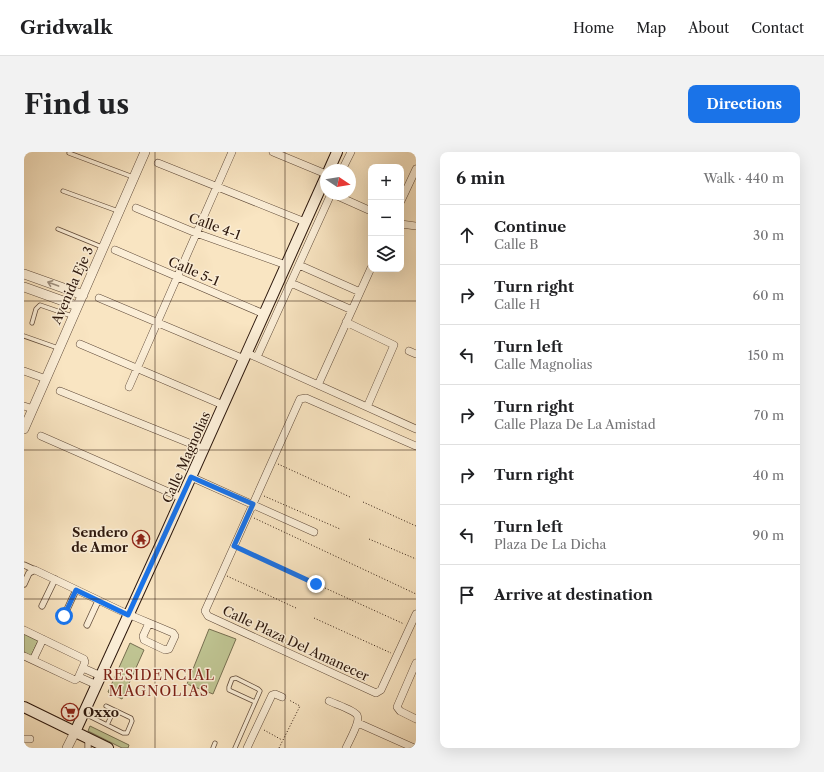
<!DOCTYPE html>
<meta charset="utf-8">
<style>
body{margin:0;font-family:"Libre Caslon Text",serif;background:#f2f2f2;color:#202124}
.controls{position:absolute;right:12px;top:12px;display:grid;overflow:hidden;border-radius:8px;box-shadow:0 4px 16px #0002}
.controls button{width:36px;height:36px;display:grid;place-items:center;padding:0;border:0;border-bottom:1px solid #e0e0e0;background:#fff;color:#202124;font:20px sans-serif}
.compass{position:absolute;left:296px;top:12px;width:36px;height:36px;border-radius:50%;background:#fff;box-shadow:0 4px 16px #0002;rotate:102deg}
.stop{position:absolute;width:12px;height:12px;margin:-9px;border:3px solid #1a73e8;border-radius:50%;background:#fff}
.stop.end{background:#1a73e8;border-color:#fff;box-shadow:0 1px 4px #0008}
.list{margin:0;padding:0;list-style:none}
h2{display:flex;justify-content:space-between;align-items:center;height:52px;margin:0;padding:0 16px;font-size:17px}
h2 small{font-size:13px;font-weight:400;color:#757577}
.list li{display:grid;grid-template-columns:26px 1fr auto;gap:12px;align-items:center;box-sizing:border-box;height:60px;padding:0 16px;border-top:1px solid #e0e0e0}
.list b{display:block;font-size:15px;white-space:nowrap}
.list p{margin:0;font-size:13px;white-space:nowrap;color:#757577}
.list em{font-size:13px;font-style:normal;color:#757577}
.icon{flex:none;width:22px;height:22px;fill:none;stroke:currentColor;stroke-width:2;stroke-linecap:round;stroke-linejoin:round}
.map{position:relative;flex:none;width:392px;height:596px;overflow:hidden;border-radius:8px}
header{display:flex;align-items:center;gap:24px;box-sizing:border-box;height:56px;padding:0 20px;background:#fff;border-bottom:1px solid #e0e0e0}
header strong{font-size:19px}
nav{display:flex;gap:22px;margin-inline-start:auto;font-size:14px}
.intro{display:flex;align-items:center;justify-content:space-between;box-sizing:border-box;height:96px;padding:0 24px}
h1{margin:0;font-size:28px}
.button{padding:10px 18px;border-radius:8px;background:#1a73e8;color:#fff;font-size:14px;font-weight:700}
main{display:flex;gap:24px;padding:0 24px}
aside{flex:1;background:#fff;border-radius:8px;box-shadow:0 4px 16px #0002}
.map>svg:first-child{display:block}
.green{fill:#bfc492;stroke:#766e50}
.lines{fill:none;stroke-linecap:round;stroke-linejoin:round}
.service-casing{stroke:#604b3a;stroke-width:5}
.pedestrian-casing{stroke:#604b3a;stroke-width:7}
.minor-casing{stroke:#604b3a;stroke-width:8}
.tertiary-casing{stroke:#604b3a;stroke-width:10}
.secondary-casing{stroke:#2d180d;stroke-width:12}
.path{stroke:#2d180d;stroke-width:1;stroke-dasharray:1 2;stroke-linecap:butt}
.service{stroke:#fbeed7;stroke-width:3.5}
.pedestrian{stroke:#fbeed7;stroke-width:5.5}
.minor{stroke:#fbeed7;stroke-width:7}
.tertiary{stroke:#fbeed7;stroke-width:9}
.secondary{stroke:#fbeed7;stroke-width:10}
.oneway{stroke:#9e8e7c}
.route{stroke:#1a73e8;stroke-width:5}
.grid{fill:none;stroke:#2d180d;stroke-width:1;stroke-opacity:0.55}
.labels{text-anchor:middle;stroke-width:3;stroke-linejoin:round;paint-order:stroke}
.street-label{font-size:13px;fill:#2d180d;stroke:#fbeed7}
.poi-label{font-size:13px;font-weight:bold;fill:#2d180d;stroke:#fbeed7;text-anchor:end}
.neighbourhood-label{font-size:14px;letter-spacing:1px;fill:#7a1f14;stroke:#fbeed7}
</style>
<header>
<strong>Gridwalk</strong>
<nav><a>Home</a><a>Map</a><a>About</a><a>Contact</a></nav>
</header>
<div class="intro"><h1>Find us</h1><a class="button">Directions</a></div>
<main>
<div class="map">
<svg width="392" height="596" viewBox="0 0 392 596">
<rect width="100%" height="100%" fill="#f9e5c2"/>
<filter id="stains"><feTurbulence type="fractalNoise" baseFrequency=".005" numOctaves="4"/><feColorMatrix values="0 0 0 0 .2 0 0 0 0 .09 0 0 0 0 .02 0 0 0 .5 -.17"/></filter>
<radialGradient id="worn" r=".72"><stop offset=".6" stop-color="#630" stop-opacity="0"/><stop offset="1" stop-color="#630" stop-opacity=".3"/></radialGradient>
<path class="green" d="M185 477 212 487 189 542 163 532Z
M0 482 14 489 7 504 0 500Z
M106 491 120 498 98 547 84 540Z
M66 574 105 593 104 596H98L64 579Z"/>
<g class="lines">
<defs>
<path id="service" d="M45 1 109 25
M39 39 94 59
M34 77 78 95
M8 171 12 157 16 153 48 164
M0 184 34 196
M61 562 99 581H103L108 569 107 566 82 554
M83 573 90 558
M189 596 191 591
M211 596 236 539 234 537 212 526 208 527 205 535V538L231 550"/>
<path id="pedestrian" d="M0 413 11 418
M0 432 5 421 11 418
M18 454 31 427
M40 464 52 438
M63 473 74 449
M64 596V587"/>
<path id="minor" d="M249 0 302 22
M134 11 281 70
M318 18 327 0
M309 42 347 59
M377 49 392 17
M112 56 172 81 262 113
M377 72 392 74
M91 98 240 162
M275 113 336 140
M267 131 328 158
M75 146 220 207
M322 170 370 193 343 255
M56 192 199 253
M385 199 392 202
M223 201 392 277
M233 205 307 42
M0 219 22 227
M294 233 347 116
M105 235 208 0
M36 239 180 297
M0 254 9 257
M17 284 158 346
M392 294 282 246 276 247 181 459 184 464 352 541 357 538 392 462
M167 325 290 380
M11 418 95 458C112 466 131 473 149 481L151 484 145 497 141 498 120 488 119 484 125 471
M0 478 60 507 61 510 54 526 51 528 0 504
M9 508 19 487
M392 511 373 555 376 559 392 567
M59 516 77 524
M55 525 73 533
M305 549C311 552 330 558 333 563 337 569 325 589 322 596
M334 571 390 596
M0 587H6
M223 596 248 543 251 542 258 545"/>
<path id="tertiary" d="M0 122 59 143
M0 135 53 154
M0 277 121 0
M43 596 51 580"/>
<path id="secondary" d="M305 18 313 0
M0 555 84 596
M51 580 141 383 302 24"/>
</defs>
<use href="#service" class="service-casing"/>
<use href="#pedestrian" class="pedestrian-casing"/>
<use href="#minor" class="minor-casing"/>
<use href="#tertiary" class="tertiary-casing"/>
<use href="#secondary" class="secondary-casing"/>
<path class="path" d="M254 312 326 345
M240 344 316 377
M339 350 392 374
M230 366 392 442
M345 387 392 407
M216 397 292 432
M203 424 272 456
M301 436 380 472
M290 466 367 501
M240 578 258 588
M255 596 276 554 265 548"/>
<use href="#service" class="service"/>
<use href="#pedestrian" class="pedestrian"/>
<use href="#minor" class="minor"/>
<use href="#tertiary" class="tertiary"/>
<use href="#secondary" class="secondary"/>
</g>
<defs><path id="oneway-shaft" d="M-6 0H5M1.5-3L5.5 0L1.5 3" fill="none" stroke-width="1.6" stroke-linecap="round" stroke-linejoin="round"/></defs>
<use class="oneway" href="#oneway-shaft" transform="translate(29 132) rotate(-160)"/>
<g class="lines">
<path class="route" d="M40 464 52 438 104 463 167 325 229 352 210 394 292 432"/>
</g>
<path class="grid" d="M131 0V596M261 0V596M0 149H392M0 298H392M0 447H392"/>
<defs>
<symbol id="temple-ring" viewBox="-11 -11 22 22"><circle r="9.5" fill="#fbeed7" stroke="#8f2418" stroke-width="1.5"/><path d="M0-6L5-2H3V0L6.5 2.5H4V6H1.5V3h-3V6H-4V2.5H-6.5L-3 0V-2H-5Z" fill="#8f2418"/></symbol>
<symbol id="supermarket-ring" viewBox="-11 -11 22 22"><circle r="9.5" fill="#fbeed7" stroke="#8f2418" stroke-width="1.5"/><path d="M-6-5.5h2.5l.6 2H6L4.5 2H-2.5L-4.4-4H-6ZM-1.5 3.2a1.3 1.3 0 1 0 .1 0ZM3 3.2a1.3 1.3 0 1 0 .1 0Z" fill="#8f2418"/></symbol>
</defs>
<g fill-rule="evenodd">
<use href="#temple-ring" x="107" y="377" width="20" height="20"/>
<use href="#supermarket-ring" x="36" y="550" width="20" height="20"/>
</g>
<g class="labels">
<g class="street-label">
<text transform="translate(191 74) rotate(20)" y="5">Calle 4-1</text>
<text transform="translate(170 119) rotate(23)" y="5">Calle 5-1</text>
<text transform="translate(48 133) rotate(-66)" y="5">Avenida Eje 3</text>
<text transform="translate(162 305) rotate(-66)" y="5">Calle Magnolias</text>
<text transform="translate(272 491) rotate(25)" y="5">Calle Plaza Del Amanecer</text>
</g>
<g class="poi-label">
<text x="104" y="385">Sendero<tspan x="104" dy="15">de Amor</tspan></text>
<text x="59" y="565" text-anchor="start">Oxxo</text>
</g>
<g class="neighbourhood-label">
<text x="135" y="528">RESIDENCIAL<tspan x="135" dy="16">MAGNOLIAS</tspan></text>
</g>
</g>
<rect width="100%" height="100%" filter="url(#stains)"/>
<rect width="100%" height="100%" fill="url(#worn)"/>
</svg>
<div class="controls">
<button>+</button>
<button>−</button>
<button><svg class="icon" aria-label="layers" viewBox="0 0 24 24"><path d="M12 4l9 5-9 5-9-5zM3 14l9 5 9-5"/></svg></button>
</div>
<svg class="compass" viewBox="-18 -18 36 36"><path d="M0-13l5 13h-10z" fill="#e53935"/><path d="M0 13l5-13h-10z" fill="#757577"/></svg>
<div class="stop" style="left:40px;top:464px"></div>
<div class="stop end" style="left:292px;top:432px"></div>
</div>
<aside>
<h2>6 min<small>Walk · 440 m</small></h2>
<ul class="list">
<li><svg class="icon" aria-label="ahead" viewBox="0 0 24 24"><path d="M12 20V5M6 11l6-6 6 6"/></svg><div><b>Continue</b><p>Calle B</p></div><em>30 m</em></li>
<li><svg class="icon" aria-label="right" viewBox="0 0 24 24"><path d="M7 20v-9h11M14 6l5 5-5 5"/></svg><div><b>Turn right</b><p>Calle H</p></div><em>60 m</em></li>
<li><svg class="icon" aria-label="left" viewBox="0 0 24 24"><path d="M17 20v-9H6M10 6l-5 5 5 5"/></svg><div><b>Turn left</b><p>Calle Magnolias</p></div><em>150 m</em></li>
<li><svg class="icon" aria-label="right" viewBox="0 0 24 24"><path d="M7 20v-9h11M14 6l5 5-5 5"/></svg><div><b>Turn right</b><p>Calle Plaza De La Amistad</p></div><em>70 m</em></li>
<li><svg class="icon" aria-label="right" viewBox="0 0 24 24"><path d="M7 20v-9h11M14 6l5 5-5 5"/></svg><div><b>Turn right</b></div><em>40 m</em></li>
<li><svg class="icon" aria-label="left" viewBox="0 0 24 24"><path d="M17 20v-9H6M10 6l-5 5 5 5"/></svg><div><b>Turn left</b><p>Plaza De La Dicha</p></div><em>90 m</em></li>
<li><svg class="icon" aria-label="arrive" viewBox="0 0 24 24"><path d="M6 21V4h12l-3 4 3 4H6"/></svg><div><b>Arrive at destination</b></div></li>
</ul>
</aside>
</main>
